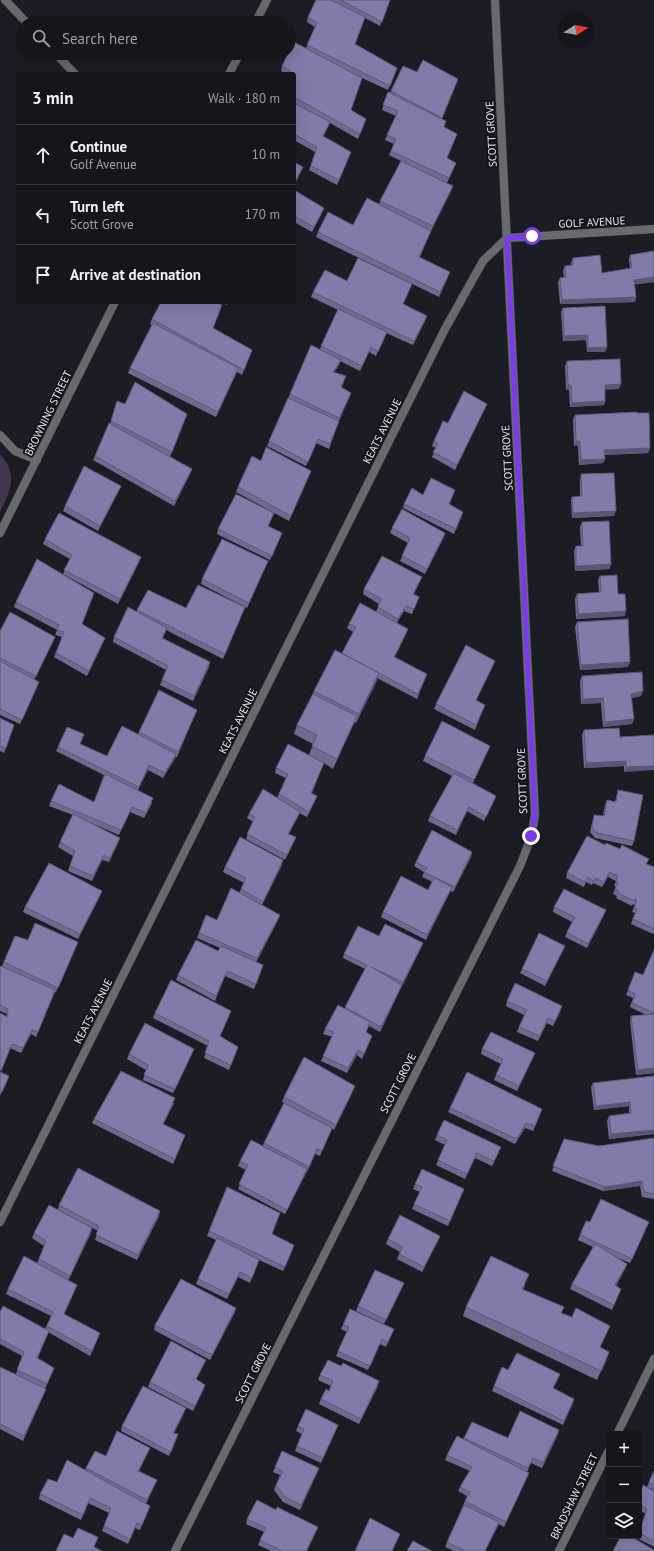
<!DOCTYPE html>
<meta charset="utf-8">
<style>
body{margin:0;font-family:"PT Sans",sans-serif;background:#212328;color:#f1f3f6}
.controls{position:absolute;right:12px;bottom:12px;display:grid;overflow:hidden;border-radius:4px;box-shadow:0 4px 16px #0002}
.controls button{width:36px;height:36px;display:grid;place-items:center;padding:0;border:0;border-bottom:1px solid #33353a;background:#14161b;color:#f1f3f6;font:20px sans-serif}
.compass{position:absolute;left:558px;top:12px;width:36px;height:36px;border-radius:50%;background:#14161b;box-shadow:0 4px 16px #0002;rotate:79deg}
.stop{position:absolute;width:12px;height:12px;margin:-9px;border:3px solid #7c3aed;border-radius:50%;background:#fff}
.stop.end{background:#7c3aed;border-color:#fff;box-shadow:0 1px 4px #0008}
.list{margin:0;padding:0;list-style:none}
h2{display:flex;justify-content:space-between;align-items:center;height:52px;margin:0;padding:0 16px;font-size:17px}
h2 small{font-size:13px;font-weight:400;color:#9d9fa3}
.list li{display:grid;grid-template-columns:26px 1fr auto;gap:12px;align-items:center;box-sizing:border-box;height:60px;padding:0 16px;border-top:1px solid #33353a}
.list b{display:block;font-size:15px;white-space:nowrap}
.list p{margin:0;font-size:13px;white-space:nowrap;color:#9d9fa3}
.list em{font-size:13px;font-style:normal;color:#9d9fa3}
.icon{flex:none;width:22px;height:22px;fill:none;stroke:currentColor;stroke-width:2;stroke-linecap:round;stroke-linejoin:round}
.map{position:relative;flex:none;width:654px;height:1551px;overflow:hidden}
.search{position:absolute;background:#14161b;box-shadow:0 4px 16px #0002;left:16px;top:16px;width:280px;height:44px;display:flex;align-items:center;gap:10px;box-sizing:border-box;padding:0 14px;border-radius:22px;color:#9d9fa3;font-size:15px}
.panel{position:absolute;background:#14161b;box-shadow:0 4px 16px #0002;left:16px;top:72px;width:280px;height:232px;border-radius:4px}
.map>svg:first-child{display:block}
.green{fill:#42374f}
.lines{fill:none;stroke-linecap:round;stroke-linejoin:round}
.street-casing{stroke:#383a40;stroke-width:9}
.street{stroke:#676a6e;stroke-width:8}
.wall{fill:#6e6b91}
.shaded-wall{fill:#5a5776}
.building{fill:#807ca9;stroke:#5a5776}
.route{stroke:#7c3aed;stroke-width:5}
.labels{text-anchor:middle;stroke-width:4;stroke-linejoin:round;paint-order:stroke}
.street-label{font-size:11px;fill:#e7e9ee;stroke:#12141b}
</style>
<div class="map">
<svg width="654" height="1551" viewBox="0 0 654 1551">
<rect width="100%" height="100%" fill="#1b1d24"/>
<path class="green" d="M0 454C18 474 11 490 0 512Z"/>
<g class="lines">
<defs>
<path id="street" d="M5 0 27 23
M255 23 267 0
M55 53 75 74
M229 74 240 53
M0 435 15 451 37 460
M0 533 115 302
M0 1222 445 329 483 261 507 238 654 229
M617 1434 654 1359
M175 1551 520 866 531 837 535 815 495 0
M559 1551 609 1450"/>
</defs>
<use href="#street" class="street-casing"/>
<use href="#street" class="street"/>
</g>
<path class="wall" d="M333 0H390L380 26 365 18 355 44 397 68 388 90 362 78 351 110 366 119 358 139 330 123 323 137 351 152 337 185 309 170 315 152 294 140V74H286L281 71 282 66 306 48 315 27 307 22 308 17 333 1Z
M403 66 417 72 458 79 442 119 444 127 447 158 456 163 447 183 418 169 451 191 431 231 420 257 448 277 439 297 316 237 318 232 353 225 379 204 401 161 389 155 394 144 385 140 396 116 382 110 388 92 390 93Z
M294 190 324 208 322 213 312 232 294 222Z
M654 251V282L635 284 636 297 635 302 560 304 558 282 560 278 564 277 563 271 565 266 571 265V263L573 258 602 273 630 268 629 259 630 255Z
M347 281 403 304 425 321 413 345 386 333 376 356 369 352 360 371 340 361 339 365 334 372 346 376 342 387 349 398 339 421 329 449 316 443 306 466 267 446 290 394 320 349 338 310 311 297 313 292Z
M220 302H228L227 305Z
M563 308 607 347 605 352H587L586 340 563 341 561 312Z
M152 319 213 328 252 350 242 375 237 372 216 417 128 373 130 368 152 325 150 324Z
M567 361 619 389H605V401L604 405 570 407 569 390H566L565 366Z
M117 401 125 404 187 414 170 457 159 451 192 469 190 474 174 506 93 460 110 424Z
M487 404 485 408 455 470 432 457 436 448 432 446 434 441Z
M637 413 650 448 648 453 605 455V459L603 463 579 465 578 446H574L573 419 575 415Z
M261 461 309 476 289 521 236 492 238 487Z
M581 474 614 516 572 518 571 501 572 497 580 496V479Z
M121 486 119 490 98 531 63 511 65 506Z
M455 490 449 504 463 512 454 534 403 508 404 504 423 495Z
M272 518 268 526 282 533 270 560 217 534 218 529Z
M582 522 611 564 609 569 575 571 574 551 576 546H581L580 527Z
M392 528 445 533 444 537 425 574 400 561 408 543 390 533Z
M45 539 141 557 139 562 118 604 63 574 70 559 43 544Z
M268 561 247 608 201 584 202 579Z
M600 576 618 594 625 616 576 619 575 599 577 594 599 592 598 580Z
M420 581 414 594 419 597 412 614 404 611 397 623 406 634 395 657 427 674 417 699 377 678 356 723 354 722 333 769 324 763 312 793 315 801 307 817 299 813 289 834 296 837 285 860 246 839 253 822 247 818 249 814 277 798 286 778 275 773 276 768 309 755 313 744 294 734 297 725 314 691 342 654 353 632 347 628 349 624 376 612 379 604 363 594 364 589Z
M16 602 82 624 105 638 87 676 54 657 62 637 55 635 57 630 14 607Z
M245 607 223 659 166 630 163 638 209 667 193 701 160 685 166 670 113 642 114 637 137 612V610Z
M577 622 628 667 580 670 575 627Z
M0 631 55 637 34 680 39 682 20 724 0 715Z
M493 666 476 700 485 705 475 730 434 709 436 704Z
M582 676 641 696 631 698 634 719 632 724 603 727 601 703 581 704 580 681Z
M197 710 177 757H175L163 778 148 770 138 790 152 803 144 818 130 812 119 835 91 823 118 843 109 862 102 860 92 881 68 871 73 856 58 847 73 815 49 806 51 801 94 802 104 775 56 751 58 747 81 744 107 756 138 734 139 732Z
M0 718 14 725 4 753 0 751Z
M584 730 620 737 654 735 624 772V766L584 768 582 735Z
M490 746 473 783 494 801 484 821 467 811 456 835 428 821 430 816 452 776 423 761 425 756Z
M618 790 634 841 632 846 595 838 590 832 594 815 603 816 605 805 607 800 615 802Z
M605 845 654 867V866V932L653 934 631 924 635 913 632 912 635 905 633 904 632 906 616 898 617 896 613 894 616 886H614L616 881 608 877 602 887 593 883 592 885 586 882 584 887 566 878 567 873Z
M471 857 453 892 450 891 426 940 381 917 383 912 428 890 433 882 422 877 424 872 414 866 416 862Z
M282 865 262 905 280 915 278 920 256 962 263 965 254 989 225 976 215 1001 176 980 178 975 218 951 220 948 197 938 206 915 217 920 239 893 244 883 223 872 225 867Z
M102 891 100 896 78 939 23 912 25 907Z
M554 907 604 915 587 948 565 937 572 922 553 912Z
M15 936 28 940 78 942 56 992H55L36 1037 31 1034 21 1053 10 1048 0 1072 7 1081 0 1096V1013L6 1016 7 1014 0 1011V967L2 966Z
M379 936 423 943 421 948 401 987 380 1032 369 1026 366 1032 372 1036 362 1059 357 1055 347 1073 321 1061 332 1037 323 1034 325 1029 345 1008 365 969 343 958 344 954Z
M565 946 545 986 520 973 522 969Z
M654 950V1073L636 1075 630 1021 631 1016 646 1015 630 1007 633 998 626 995 628 990 643 975Z
M507 1001 561 1010 553 1026 547 1023 538 1041 517 1032 524 1015 506 1006Z
M155 1013 229 1016 220 1036 238 1047 229 1070 204 1058 208 1046 153 1018Z
M482 1049 535 1053 517 1091 494 1080 501 1064 481 1054Z
M129 1054H192L173 1093 143 1080 146 1070 127 1059Z
M654 1076V1134L609 1139 607 1121 609 1116 629 1113V1106L594 1110 591 1087 593 1083Z
M355 1086 334 1130 332 1128 320 1156 315 1154 307 1172H306L285 1214 238 1189 246 1170 238 1166 240 1161 263 1146 264 1143 321 1122 282 1102 284 1097Z
M174 1103 163 1125 185 1135 173 1164 92 1123 94 1119Z
M450 1108 542 1109 533 1131 525 1128 515 1144 448 1112Z
M437 1135 499 1152 492 1166 475 1158 465 1179 436 1165 445 1145 435 1140Z
M654 1138V1199L642 1197 640 1186 603 1191 552 1171 564 1139 599 1146Z
M415 1184 464 1189 448 1226 412 1209 420 1192 413 1189Z
M227 1187 272 1234 293 1249 283 1271 259 1260 250 1283 238 1277 227 1299 196 1284 216 1240 207 1236Z
M59 1205 159 1216 137 1260 95 1240 98 1231 58 1210Z
M590 1222 647 1226 630 1263 613 1256 627 1264 625 1269 616 1286 619 1294 612 1310 570 1289 572 1284 593 1247 578 1240 580 1235Z
M34 1233H91L68 1281 77 1285 64 1314 98 1338 90 1356 48 1332 38 1358 54 1368 45 1389 33 1383 44 1394 23 1441 0 1429V1430V1367L16 1374 22 1356 0 1344V1312L45 1329 51 1316 6 1294 8 1289 37 1263 44 1246 32 1238Z
M440 1236 438 1241 422 1272 397 1259 400 1252 386 1244 388 1239Z
M529 1274 523 1290 564 1307 561 1313 572 1317 610 1326 600 1347 609 1352 597 1380 463 1316 466 1307Z
M404 1283 384 1324 356 1311 358 1306Z
M235 1312 210 1360 154 1330 155 1325Z
M343 1325 394 1329 386 1347 380 1344 368 1370 336 1356 347 1332 341 1329Z
M204 1364 196 1379 204 1389 193 1411 148 1387 150 1382Z
M341 1366 378 1386 359 1424 319 1404 321 1399 329 1391 331 1386 318 1380 320 1375Z
M508 1370 560 1374 553 1389 573 1403 563 1425 492 1391 494 1386Z
M184 1413 174 1433 178 1434 169 1456 121 1431 122 1426Z
M298 1426 336 1430 321 1463 295 1451 302 1434 296 1431Z
M558 1434 542 1468 531 1463 527 1472 529 1473 527 1477 504 1527 499 1524 485 1551H454L445 1547 463 1506 467 1496 458 1491 460 1487 470 1471 445 1460 447 1455 464 1438H508Z
M148 1452 139 1471 157 1480 146 1504 150 1506 140 1530 135 1528 128 1544 102 1531 109 1513 88 1503 81 1520 39 1499 40 1494 57 1482 85 1470 86 1468 106 1456Z
M275 1467 317 1473 300 1510 283 1502 274 1490 280 1475 273 1472Z
M654 1471V1490L647 1487Z
M654 1491V1547L637 1538 638 1536H639V1533L646 1514 639 1510V1496Z
M276 1510 318 1527 307 1551H271L258 1545 264 1532 246 1524 247 1519Z"/>
<path class="shaded-wall" d="M303 167 301 172 294 186V184Z
M453 186 451 191 431 231 433 226Z
M324 208 322 213 312 232 314 227Z
M450 272 448 277 439 297 440 292Z
M654 277V282L633 285 634 280Z
M636 297 635 302 560 304 562 300Z
M427 316 425 321 413 345 414 341Z
M588 335 586 340 563 341 564 336Z
M371 347 369 352 360 371 362 366Z
M607 347 605 352H587L588 348Z
M341 360 339 365 331 377 333 372Z
M621 384 619 389 603 390 605 385Z
M568 385H571L569 390H566Z
M605 401 604 405 570 407 572 403Z
M487 404 485 408 455 470 457 465Z
M576 441H580L578 446H574Z
M650 448 648 453 603 455 604 450Z
M605 459 603 463 579 465 581 460Z
M192 469 190 474 174 506 175 501Z
M121 486 119 490 98 531 100 526Z
M616 511 614 516 572 518 573 513Z
M445 533 444 537 425 574 427 569Z
M141 557 139 562 118 604 120 599Z
M611 564 609 569 575 571 576 566Z
M406 606 404 611 396 624 398 619Z
M626 611 625 616 576 619 578 614Z
M55 637 53 642 34 681 36 676Z
M105 638 103 643 87 676 89 671Z
M495 661 493 666 474 705 476 700Z
M210 662 209 667 193 701 194 696Z
M630 662 628 667 580 670 581 665Z
M379 673 376 683 356 723 359 714Z
M643 691 641 696 629 699 631 694Z
M603 698 601 703 581 704 583 699Z
M357 716 353 725 333 769 337 759Z
M634 719 632 724 603 727 605 722Z
M176 754 175 759 163 778 165 773Z
M626 761 624 766 584 768 586 763Z
M654 766V770L624 772 626 767Z
M317 796 315 801 307 817 309 812Z
M469 807 467 811 456 835 457 830Z
M300 812 298 817 286 839 288 834Z
M296 837 294 842 285 860 287 855Z
M120 838 118 843 109 862 110 858Z
M472 852 471 857 453 892 455 887Z
M104 855 102 860 92 881 93 876Z
M283 860 282 865 261 906 263 902Z
M452 887 450 892 426 940 427 935Z
M102 891 100 896 78 939 80 934Z
M606 910 604 915 587 948 588 944Z
M280 915 278 920 256 963 257 958Z
M423 943 421 948 402 987 403 982Z
M565 946 545 986 547 981Z
M402 985 400 990 380 1032 381 1027Z
M32 1030 31 1034 21 1053 23 1048Z
M358 1050 357 1055 347 1073 348 1068Z
M535 1053 533 1058 517 1091 519 1086Z
M654 1068V1073L636 1075 638 1070Z
M355 1086 353 1091 334 1130 336 1125Z
M630 1102 629 1106 594 1110 596 1106Z
M526 1123 525 1128 515 1144 517 1139Z
M654 1130V1134L609 1139 611 1134Z
M307 1169 306 1174 285 1214 287 1210Z
M642 1181 640 1186 603 1191 605 1187Z
M160 1211 159 1216 137 1260 138 1255Z
M92 1228 91 1233 68 1281 70 1276Z
M440 1236 438 1241 422 1272 424 1267Z
M627 1264 625 1269 613 1290 615 1285Z
M240 1272 238 1277 227 1299 229 1294Z
M236 1308 235 1312 210 1360 212 1355Z
M609 1352 606 1362 597 1380 601 1371Z
M379 1381 378 1386 359 1424 361 1419Z
M46 1389 44 1394 23 1441 24 1436Z
M186 1408 184 1413 172 1438 173 1433Z
M559 1430 558 1434 542 1468 543 1463Z
M150 1448 148 1452 137 1476 138 1471Z
M319 1468 317 1473 300 1510 301 1505Z
M318 1527 316 1532 307 1551H306Z"/>
<path class="building" d="M316 0H331L365 17 355 44 397 68 390 86 307 45 317 23 308 17Z
M341 0H390L382 22Z
M294 42 362 78 351 110 366 119 360 134 294 97V74H290L291 71 282 66Z
M423 60 458 79 442 118 391 91 403 66 417 72Z
M388 92 446 121 444 127 457 134 447 158 456 163 449 178 391 151 396 139 387 135 398 111 383 105Z
M294 103 330 122 323 136 351 152 339 180 311 166 317 147 294 134Z
M401 161 453 186 433 226 380 201Z
M294 162 303 167 294 184Z
M294 190 324 208 314 227 294 216Z
M367 198 431 231 419 257 450 272 440 292 318 232 328 212 353 225Z
M654 251V277L634 280 636 297 562 300 560 278 566 277 565 266 573 265V258L600 255 602 273 632 268 630 255Z
M358 258 412 284 403 304 427 316 414 341 313 292 325 270 347 281Z
M161 302H216L222 305 213 328 252 350 244 370 152 319Z
M605 306 607 347 588 348V335L564 336 563 308Z
M338 309 387 332 378 352 371 347 362 366 321 346Z
M153 323 238 368 218 412 130 368Z
M311 345 341 360 333 372 346 376 341 387 351 393 339 418 290 394Z
M620 359 621 384 605 385V401L572 403 571 385H568L567 361Z
M135 382 187 414 172 452 111 421 117 401 125 404Z
M464 391 487 404 457 465 433 452 438 444 434 441 443 421 448 423Z
M288 398 339 421 330 444 318 439 308 462 269 441Z
M637 412V413H649L650 448 604 450 605 459 581 460 580 441H576L575 415Z
M109 423 192 469 175 501 95 456Z
M266 447 311 471 291 516 238 487 252 456 261 461Z
M84 466 121 486 100 526 65 506Z
M614 473 616 511 573 513 572 497 582 496 581 474Z
M431 478 455 490 449 504 463 512 456 529 404 504 412 488 423 495Z
M236 494 274 513 268 526 282 533 272 556 218 529Z
M402 509 445 533 427 569 402 556 410 538 392 528Z
M59 513 141 557 120 599 64 570 72 555 45 539Z
M609 521 611 564 576 566V546H583L582 522Z
M222 539 268 561 249 603 202 579Z
M382 556 422 577 413 594 419 597 414 609 406 606 398 619 378 607 381 599 364 589Z
M37 559 94 593 82 624 105 638 89 671 56 653 64 632 57 630 59 625 16 602Z
M617 575 618 594H625L626 611 578 614 577 594 601 592 600 576Z
M198 585 245 607 225 654 137 610 148 590 186 608Z
M360 603 408 629 394 657 427 674 418 694 342 653 356 627 349 624Z
M128 607 167 628 162 638 210 662 194 696 162 680 168 666 114 637Z
M10 612 55 637 36 676 0 658V631Z
M628 619 630 662 581 665 577 622Z
M466 645 495 661 476 700 485 705 476 725 436 704Z
M335 650 379 673 359 714 314 691Z
M0 661 39 682 22 720 0 709Z
M642 672 643 691 631 694 634 719 605 722 603 698 583 699 582 676Z
M159 690 197 710 178 752 139 732Z
M313 694 357 716 337 759 312 746 317 735 297 725Z
M0 718 14 725 6 748 0 746Z
M442 721 490 746 474 780 425 756Z
M122 726 176 754 165 773 149 765 139 787 58 747 67 727 84 734 80 744 107 756Z
M619 728 620 737 654 735V766L626 767V761L586 763 584 730Z
M288 744 324 763 311 793 317 796 309 812 279 794 288 774 276 768Z
M454 773 496 796 486 817 469 807 457 830 430 816Z
M105 774 153 798 146 813 132 807 121 830 51 801 59 784 94 802Z
M263 789 300 812 288 834 296 837 287 855 247 834 255 817 249 814Z
M618 790 643 795 634 841 597 833 592 827 594 815 604 816 607 800 616 802Z
M73 814 120 838 110 858 104 855 93 876 70 866 75 851 60 842Z
M432 830 472 852 455 887 424 872 427 868 416 862Z
M587 836 605 845 606 843 620 849 622 845 649 859 646 864 654 867V866V929L633 919 637 909 634 908 637 900 634 899V901L618 893 619 891 615 889 618 882 616 881 618 876 609 872 604 882 595 878 593 881 588 877 585 882 567 873Z
M240 837 283 860 263 902 241 889 246 878 225 867Z
M49 863 102 891 80 934 25 907Z
M401 876 428 890 434 878 452 887 427 935 383 912Z
M231 888 280 915 257 958 199 933 206 915 217 920Z
M564 889 606 910 588 944 567 932 575 917 554 907Z
M35 923 78 942 58 988 4 962 15 936 28 940Z
M385 924 423 943 403 982 371 967 402 985 381 1027 345 1007 367 965 344 954 358 926 379 936Z
M539 933 565 946 547 981 522 969Z
M196 940 218 951 221 946 263 965 256 984 227 971 216 996 178 975Z
M654 950V1013L632 1003 635 994 628 990 635 972 643 975Z
M1 966 55 990 38 1032 32 1030 23 1048 12 1044 1 1071 0 1070V1013L7 1017 8 1009 0 1005V967Z
M171 980 231 1011 220 1036 238 1047 231 1065 205 1053 209 1041 155 1013Z
M515 983 562 1006 555 1021 548 1018 540 1036 519 1027 527 1010 507 1001Z
M338 1005 370 1022 366 1032 372 1036 364 1054 358 1050 348 1068 323 1056 334 1032 325 1029Z
M654 1014V1068L638 1070 631 1016Z
M145 1023 194 1049 175 1089 144 1075 148 1065 129 1054Z
M491 1032 535 1053 519 1086 496 1075 503 1059 482 1049Z
M304 1057 355 1086 336 1125 284 1097Z
M121 1071 175 1098 163 1124 185 1135 175 1159 94 1119Z
M0 1072 9 1076 2 1092 0 1091Z
M467 1072 542 1109 535 1126 526 1123 517 1139 450 1108Z
M654 1076V1130L611 1134 609 1116 631 1113 630 1102 596 1106 593 1083Z
M284 1103 332 1128 322 1151 317 1149 309 1167 264 1143Z
M444 1120 501 1147 494 1161 477 1153 467 1174 438 1160 447 1140 437 1135Z
M654 1138V1194L644 1192 642 1181 605 1187 553 1166 564 1139 599 1146Z
M251 1140 307 1169 287 1210 239 1184 248 1165 240 1161Z
M78 1168 160 1211 138 1255 96 1235 99 1226 59 1205Z
M422 1169 464 1189 450 1221 414 1204 422 1187 415 1184Z
M227 1187 280 1213 272 1234 294 1245 285 1267 209 1231Z
M601 1199 649 1222 632 1259 580 1235 586 1221 590 1222Z
M49 1205 92 1228 70 1276 39 1259 46 1241 34 1233Z
M400 1215 440 1236 424 1267 399 1254 403 1247 388 1239Z
M217 1238 259 1260 252 1278 240 1272 229 1294 198 1279Z
M595 1244 627 1264 615 1285 621 1289 614 1305 572 1284Z
M24 1256 77 1285 64 1314 100 1333 92 1351 47 1326 53 1312 8 1289Z
M491 1256 529 1274 522 1289 564 1307 561 1313 572 1317 576 1308 610 1326 600 1347 609 1352 601 1371 466 1307Z
M375 1270 404 1283 386 1320 358 1306Z
M181 1279 236 1308 212 1355 155 1325Z
M3 1306 49 1331 37 1358 54 1368 47 1384 17 1370 24 1352 0 1339V1312Z
M350 1309 394 1329 388 1342 382 1339 370 1366 338 1351 349 1327 343 1325Z
M171 1341 206 1360 196 1379 205 1385 195 1406 150 1382Z
M517 1353 560 1374 553 1388 574 1399 564 1421 494 1386 502 1367 508 1370Z
M328 1360 341 1366 343 1363 379 1381 361 1419 321 1399 326 1389 329 1391 333 1381 320 1375Z
M0 1367 46 1389 24 1436 0 1424Z
M143 1386 186 1408 173 1433 178 1434 171 1452 122 1426Z
M306 1409 338 1425 323 1458 297 1446 304 1429 298 1426Z
M520 1411 559 1430 543 1463 533 1458 528 1468 464 1438 472 1422 508 1438Z
M117 1431 150 1448 138 1471 157 1480 147 1500 86 1468 95 1451 106 1456Z
M457 1436 529 1473 506 1522 465 1501 470 1492 460 1487 472 1467 447 1455Z
M282 1451 319 1468 301 1505 285 1497 276 1485 283 1471 275 1467Z
M67 1460 150 1506 142 1525 137 1523 130 1539 104 1526 111 1508 90 1498 83 1515 40 1494 48 1479 57 1482Z
M654 1471V1485L649 1482Z
M643 1485 654 1491V1541L639 1533 647 1509 639 1504V1496Z
M257 1500 276 1510 277 1507 318 1527 306 1551H282L260 1540 266 1528 247 1519Z
M464 1505 499 1522 485 1551H465L447 1542Z
M370 1518 400 1534 392 1551H355Z
M78 1528 98 1537 94 1547 102 1551H56L64 1534 73 1538Z
M621 1536H630L654 1550V1551H613Z
M413 1541 432 1551H407Z"/>
<g class="lines">
<path class="route" d="M531 836 535 815 507 238 532 236"/>
</g>
<g class="labels">
<g class="street-label">
<text transform="translate(491 134) rotate(-93)" y="4">SCOTT GROVE</text>
<text transform="translate(592 222) rotate(-3)" y="4">GOLF AVENUE</text>
<text transform="translate(48 413) rotate(-64)" y="4">BROWNING STREET</text>
<text transform="translate(382 431) rotate(-63)" y="4">KEATS AVENUE</text>
<text transform="translate(507 458) rotate(-93)" y="4">SCOTT GROVE</text>
<text transform="translate(238 721) rotate(-63)" y="4">KEATS AVENUE</text>
<text transform="translate(522 781) rotate(-92)" y="4">SCOTT GROVE</text>
<text transform="translate(93 1011) rotate(-63)" y="4">KEATS AVENUE</text>
<text transform="translate(398 1083) rotate(-63)" y="4">SCOTT GROVE</text>
<text transform="translate(253 1373) rotate(-63)" y="4">SCOTT GROVE</text>
<text transform="translate(574 1496) rotate(-64)" y="4">BRADSHAW STREET</text>
</g>
</g>
</svg>
<div class="controls">
<button>+</button>
<button>−</button>
<button><svg class="icon" aria-label="layers" viewBox="0 0 24 24"><path d="M12 4l9 5-9 5-9-5zM3 14l9 5 9-5"/></svg></button>
</div>
<svg class="compass" viewBox="-18 -18 36 36"><path d="M0-13l5 13h-10z" fill="#e53935"/><path d="M0 13l5-13h-10z" fill="#9d9fa3"/></svg>
<div class="stop" style="left:532px;top:236px"></div>
<div class="stop end" style="left:531px;top:836px"></div>
<div class="search"><svg class="icon" aria-label="search" viewBox="0 0 24 24"><circle cx="10" cy="10" r="6"/><path d="M15 15l6 6"/></svg>Search here</div>
<section class="panel">
<h2>3 min<small>Walk · 180 m</small></h2>
<ul class="list">
<li><svg class="icon" aria-label="ahead" viewBox="0 0 24 24"><path d="M12 20V5M6 11l6-6 6 6"/></svg><div><b>Continue</b><p>Golf Avenue</p></div><em>10 m</em></li>
<li><svg class="icon" aria-label="left" viewBox="0 0 24 24"><path d="M17 20v-9H6M10 6l-5 5 5 5"/></svg><div><b>Turn left</b><p>Scott Grove</p></div><em>170 m</em></li>
<li><svg class="icon" aria-label="arrive" viewBox="0 0 24 24"><path d="M6 21V4h12l-3 4 3 4H6"/></svg><div><b>Arrive at destination</b></div></li>
</ul>
</section>
</div>
